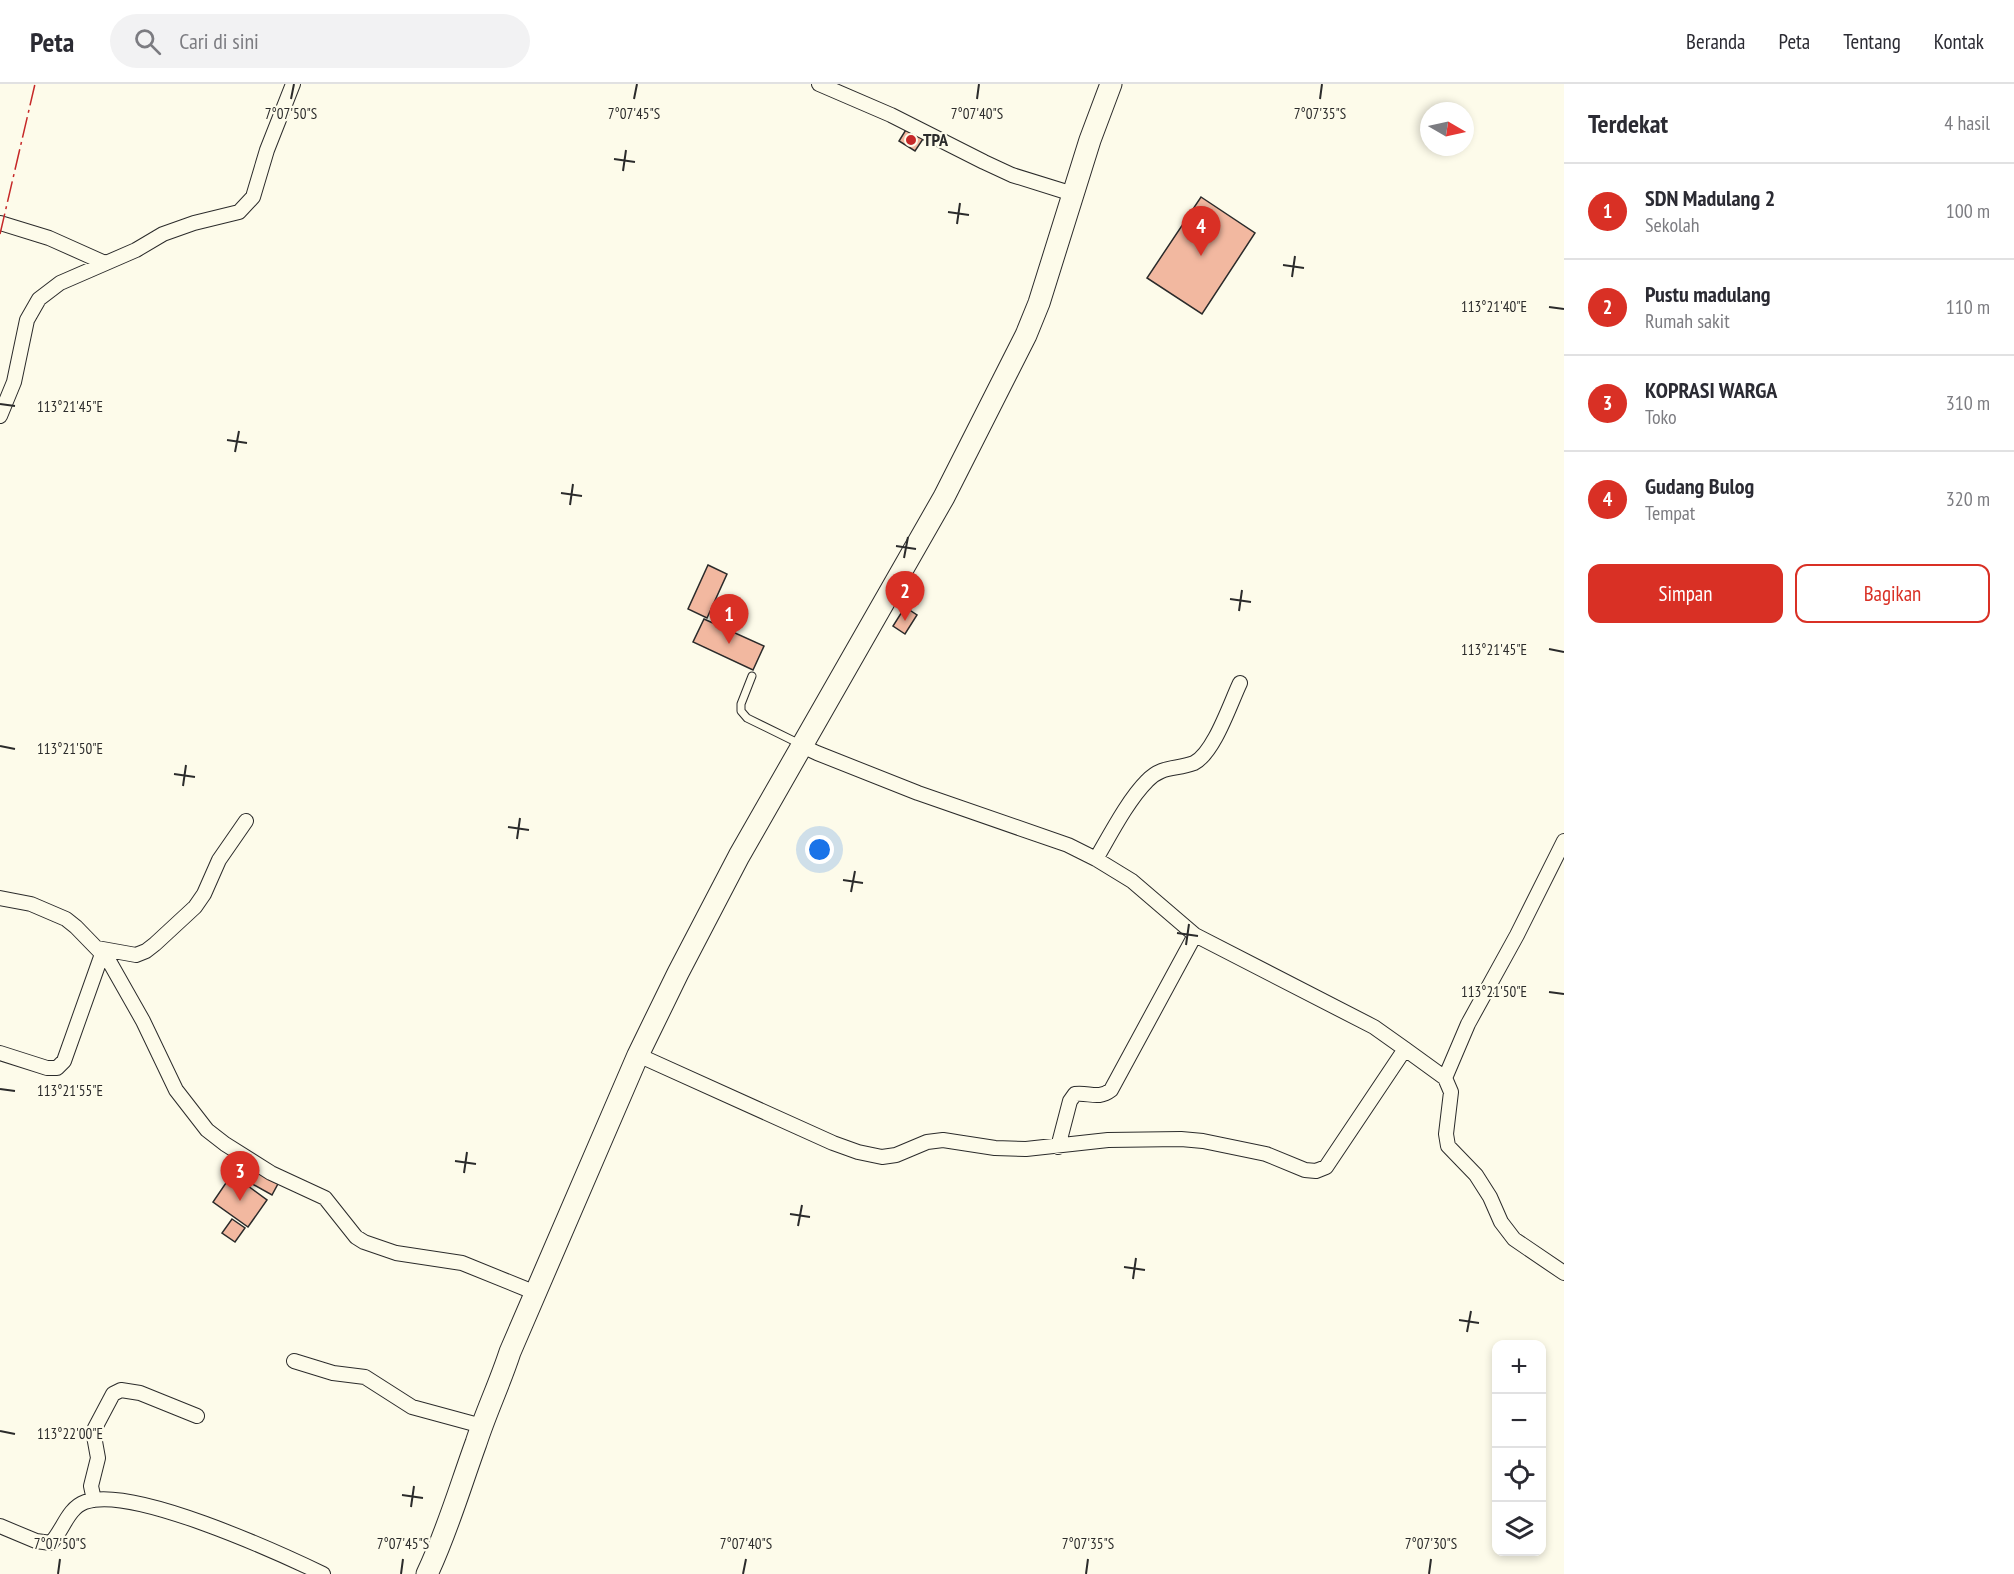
<!DOCTYPE html>
<html lang="id">
<meta charset="utf-8">
<style>
body{margin:0;font-family:"PT Sans Narrow",sans-serif;background:#f2f2f3;color:#2b2b33}
.controls{position:absolute;right:18px;bottom:18px;display:grid;overflow:hidden;border-radius:12px;box-shadow:0 3px 9px #0003}
.controls button{width:54px;height:54px;display:grid;place-items:center;padding:0;border:0;border-bottom:2px solid #e1e1e2;background:#fff;color:#2b2b33;font:30px sans-serif}
.compass{position:absolute;left:1420px;top:18px;width:54px;height:54px;border-radius:50%;background:#fff;box-shadow:0 3px 9px #0003;rotate:99deg}
.you{position:absolute;left:820px;top:766px;width:21px;height:21px;margin:-15px;border:4px solid #fff;border-radius:50%;background:#1a73e8;box-shadow:0 0 0 9px #1a73e833}
.badge{display:grid;place-items:center;width:39px;height:39px;border-radius:50%;background:#d93025;color:#fff;font-size:20px;font-weight:700}
.pin{position:absolute;translate:-50% -50px;filter:drop-shadow(0 2px 3px #0008)}
.pin::after{content:'';position:absolute;top:32px;width:21px;height:18px;background:inherit;clip-path:polygon(0 0,100% 0,50% 100%)}
.list{margin:0;padding:0;list-style:none}
h2{display:flex;justify-content:space-between;align-items:center;height:78px;margin:0;padding:0 24px;font-size:26px}
h2 small{font-size:20px;font-weight:400;color:#7c7c81}
.list li{display:grid;grid-template-columns:39px 1fr auto;gap:18px;align-items:center;box-sizing:border-box;height:96px;padding:0 24px;border-top:2px solid #e1e1e2}
.list b{display:block;font-size:22px;white-space:nowrap}
.list p{margin:0;font-size:20px;white-space:nowrap;color:#7c7c81}
.list em{font-size:20px;font-style:normal;color:#7c7c81}
.actions{display:flex;gap:12px;padding:18px 24px}
.actions a{flex:1;padding:14px 0;border:2px solid #d93025;border-radius:12px;text-align:center;font-size:21px;color:#d93025}
.actions .main{background:#d93025;color:#fff}
.icon{flex:none;width:33px;height:33px;fill:none;stroke:currentColor;stroke-width:2;stroke-linecap:round;stroke-linejoin:round}
.map{position:relative;flex:none;width:1564px;height:1490px;overflow:hidden}
header{display:flex;align-items:center;gap:36px;box-sizing:border-box;height:84px;padding:0 30px;background:#fff;border-bottom:2px solid #e1e1e2}
header strong{font-size:28px}
nav{display:flex;gap:33px;margin-inline-start:auto;font-size:21px}
.search{width:420px;height:54px;background:#f2f2f3;display:flex;align-items:center;gap:15px;box-sizing:border-box;padding:0 21px;border-radius:33px;color:#7c7c81;font-size:22px}
main{display:flex}
aside{flex:1;background:#fff}
.map>svg:first-child{display:block}
.building{fill:#f2b8a0;stroke:#2b2b2b;stroke-width:1.5}
.lines{fill:none;stroke-linecap:round;stroke-linejoin:round}
.service-casing{stroke:#2b2b2b;stroke-width:9}
.minor-casing{stroke:#2b2b2b;stroke-width:16}
.primary-casing{stroke:#2b2b2b;stroke-width:23}
.service{stroke:#fdfbea;stroke-width:7}
.minor{stroke:#fdfbea;stroke-width:14}
.primary{stroke:#fdfbea;stroke-width:21}
.power{stroke:#c62828;stroke-width:1.5;stroke-dasharray:21 4.5 3 4.5;stroke-linecap:butt}
.ticks{fill:none;stroke:#2b2b2b;stroke-width:2}
.poi-dot{fill:#c62828;stroke:#fdfbea;stroke-width:2}
.labels{text-anchor:middle;stroke-width:4.5;stroke-linejoin:round;paint-order:stroke}
.poi-label{font-size:18px;font-weight:bold;fill:#2b2b2b;stroke:#fdfbea;text-anchor:start}
.ticks-label{font-size:15px;text-anchor:middle;fill:#2b2b2b;stroke:#fdfbea;stroke-width:4.5;stroke-linejoin:round;paint-order:stroke}
</style>
<header>
<strong>Peta</strong>
<div class="search"><svg class="icon" aria-label="search" viewBox="0 0 24 24"><circle cx="10" cy="10" r="6"/><path d="M15 15l6 6"/></svg>Cari di sini</div>
<nav><a>Beranda</a><a>Peta</a><a>Tentang</a><a>Kontak</a></nav>
</header>
<main>
<div class="map">
<svg width="1564" height="1490" viewBox="0 0 1564 1490">
<rect width="100%" height="100%" fill="#fdfbea"/>
<path class="building" d="M907 44 923 55 915 67 899 57Z
M1201 113 1255 149 1202 230 1147 194Z
M708 481 727 490 707 534 688 525Z
M905 523 917 531 905 550 893 542Z
M704 535 764 562 753 586 693 558Z
M255 1081 280 1096 272 1111 247 1097Z
M232 1090 267 1116 248 1143 213 1118Z
M232 1135 245 1144 235 1158 222 1149Z"/>
<g class="lines">
<defs>
<path id="service" d="M752 592 741 620V627L747 634 800 660"/>
<path id="minor" d="M819 0 891 31 984 78 1012 91 1073 110
M0 139 49 154 105 179
M0 332 14 298 27 236 39 215 60 199 136 166 163 150 194 139 239 128 253 113 267 66 293 0
M802 662 817 669 918 709 1068 761 1096 775 1132 797 1195 851 1374 943 1405 965 1445 994 1451 1008 1446 1050 1448 1062 1476 1091 1490 1113 1501 1138 1514 1155 1564 1189
M1096 775C1110 751 1128 716 1147 697 1162 681 1176 686 1194 679 1214 669 1230 620 1240 599
M0 814 31 820 66 835 76 843 109 877 143 937 176 1006 207 1046 225 1060 271 1089 325 1114 356 1153 364 1158 396 1169 462 1179 536 1209
M97 864 136 871 146 867 155 860 195 823 204 810 219 776 246 737
M0 969 47 984H57L64 977 102 870
M638 971 833 1059 858 1068 882 1073 896 1071 927 1058 943 1056 995 1064 1026 1065 1108 1056 1181 1055 1203 1057 1266 1070 1305 1086 1316 1087 1326 1083 1405 965
M1445 994 1468 940 1517 851 1564 757
M1058 1063 1070 1017 1075 1010C1089 1008 1098 1016 1111 1006L1195 851
M294 1277 333 1289 365 1293 412 1323 482 1342
M94 1416 91 1402 98 1374 94 1352 95 1344 113 1310 121 1306 140 1309 197 1332
M0 1442 36 1457 51 1459C63 1446 68 1424 85 1418 131 1401 277 1468 323 1490"/>
<path id="primary" d="M427 1490C447 1448 460 1403 476 1359 486 1328 500 1299 510 1268L638 971 678 889 739 772 944 413 1026 251 1039 219 1090 56 1111 0"/>
</defs>
<use href="#service" class="service-casing"/>
<use href="#minor" class="minor-casing"/>
<use href="#primary" class="primary-casing"/>
<use href="#service" class="service"/>
<use href="#minor" class="minor"/>
<use href="#primary" class="primary"/>
<path class="power" d="M0 150 35 0"/>
</g>
<path class="ticks" d="M291 15 294 0M634 15 637 0M977 15 979 0M1320 15 1322 0M614 75 635 78M623 87 626 66M948 128 969 131M957 140 960 119M1283 181 1304 184M1292 193 1295 172M1549 223 1564 225M0 320 15 322M227 356 247 359M235 368 239 347M561 409 582 412M570 421 573 400M896 462 916 465M904 474 908 453M1230 515 1251 518M1239 527 1242 506M1549 565 1564 568M0 662 15 665M174 690 195 693M183 702 186 681M508 743 529 746M517 755 520 734M843 796 863 799M851 808 855 787M1177 849 1198 852M1186 861 1189 840M1549 908 1564 910M0 1005 15 1007M455 1077 476 1080M464 1089 467 1068M790 1130 810 1133M798 1142 802 1121M1124 1183 1145 1186M1133 1195 1136 1174M1459 1236 1479 1239M1467 1248 1471 1227M0 1347 15 1350M402 1411 423 1414M411 1423 414 1402M58 1490 60 1475M401 1490 403 1475M743 1490 746 1475M1086 1490 1088 1475M1429 1490 1431 1475"/>
<circle class="poi-dot" cx="911" cy="56" r="6"/>
<g class="labels">
<g class="poi-label">
<text x="923" y="62">TPA</text>
</g>
</g>
<g class="ticks-label">
<text x="291" y="35">7°07'50"S</text>
<text x="634" y="35">7°07'45"S</text>
<text x="977" y="35">7°07'40"S</text>
<text x="1320" y="35">7°07'35"S</text>
<text x="1494" y="228">113°21'40"E</text>
<text x="70" y="328">113°21'45"E</text>
<text x="1494" y="571">113°21'45"E</text>
<text x="70" y="670">113°21'50"E</text>
<text x="1494" y="913">113°21'50"E</text>
<text x="70" y="1012">113°21'55"E</text>
<text x="70" y="1355">113°22'00"E</text>
<text x="60" y="1465">7°07'50"S</text>
<text x="403" y="1465">7°07'45"S</text>
<text x="746" y="1465">7°07'40"S</text>
<text x="1088" y="1465">7°07'35"S</text>
<text x="1431" y="1465">7°07'30"S</text>
</g>
</svg>
<div class="controls">
<button>+</button>
<button>−</button>
<button><svg class="icon" aria-label="locate" viewBox="0 0 24 24"><circle cx="12" cy="12" r="6"/><path d="M12 2v4M12 18v4M2 12h4M18 12h4"/></svg></button>
<button><svg class="icon" aria-label="layers" viewBox="0 0 24 24"><path d="M12 4l9 5-9 5-9-5zM3 14l9 5 9-5"/></svg></button>
</div>
<svg class="compass" viewBox="-18 -18 36 36"><path d="M0-13l5 13h-10z" fill="#e53935"/><path d="M0 13l5-13h-10z" fill="#7c7c81"/></svg>
<div class="you"></div>
<div class="pin badge" style="left:729px;top:560px">1</div>
<div class="pin badge" style="left:905px;top:537px">2</div>
<div class="pin badge" style="left:240px;top:1117px">3</div>
<div class="pin badge" style="left:1201px;top:172px">4</div>
</div>
<aside>
<h2>Terdekat<small>4 hasil</small></h2>
<ul class="list">
<li><span class="badge">1</span><div><b>SDN Madulang 2</b><p>Sekolah</p></div><em>100 m</em></li>
<li><span class="badge">2</span><div><b>Pustu madulang</b><p>Rumah sakit</p></div><em>110 m</em></li>
<li><span class="badge">3</span><div><b>KOPRASI WARGA</b><p>Toko</p></div><em>310 m</em></li>
<li><span class="badge">4</span><div><b>Gudang Bulog</b><p>Tempat</p></div><em>320 m</em></li>
</ul>
<div class="actions"><a class="main">Simpan</a><a>Bagikan</a></div>
</aside>
</main>
